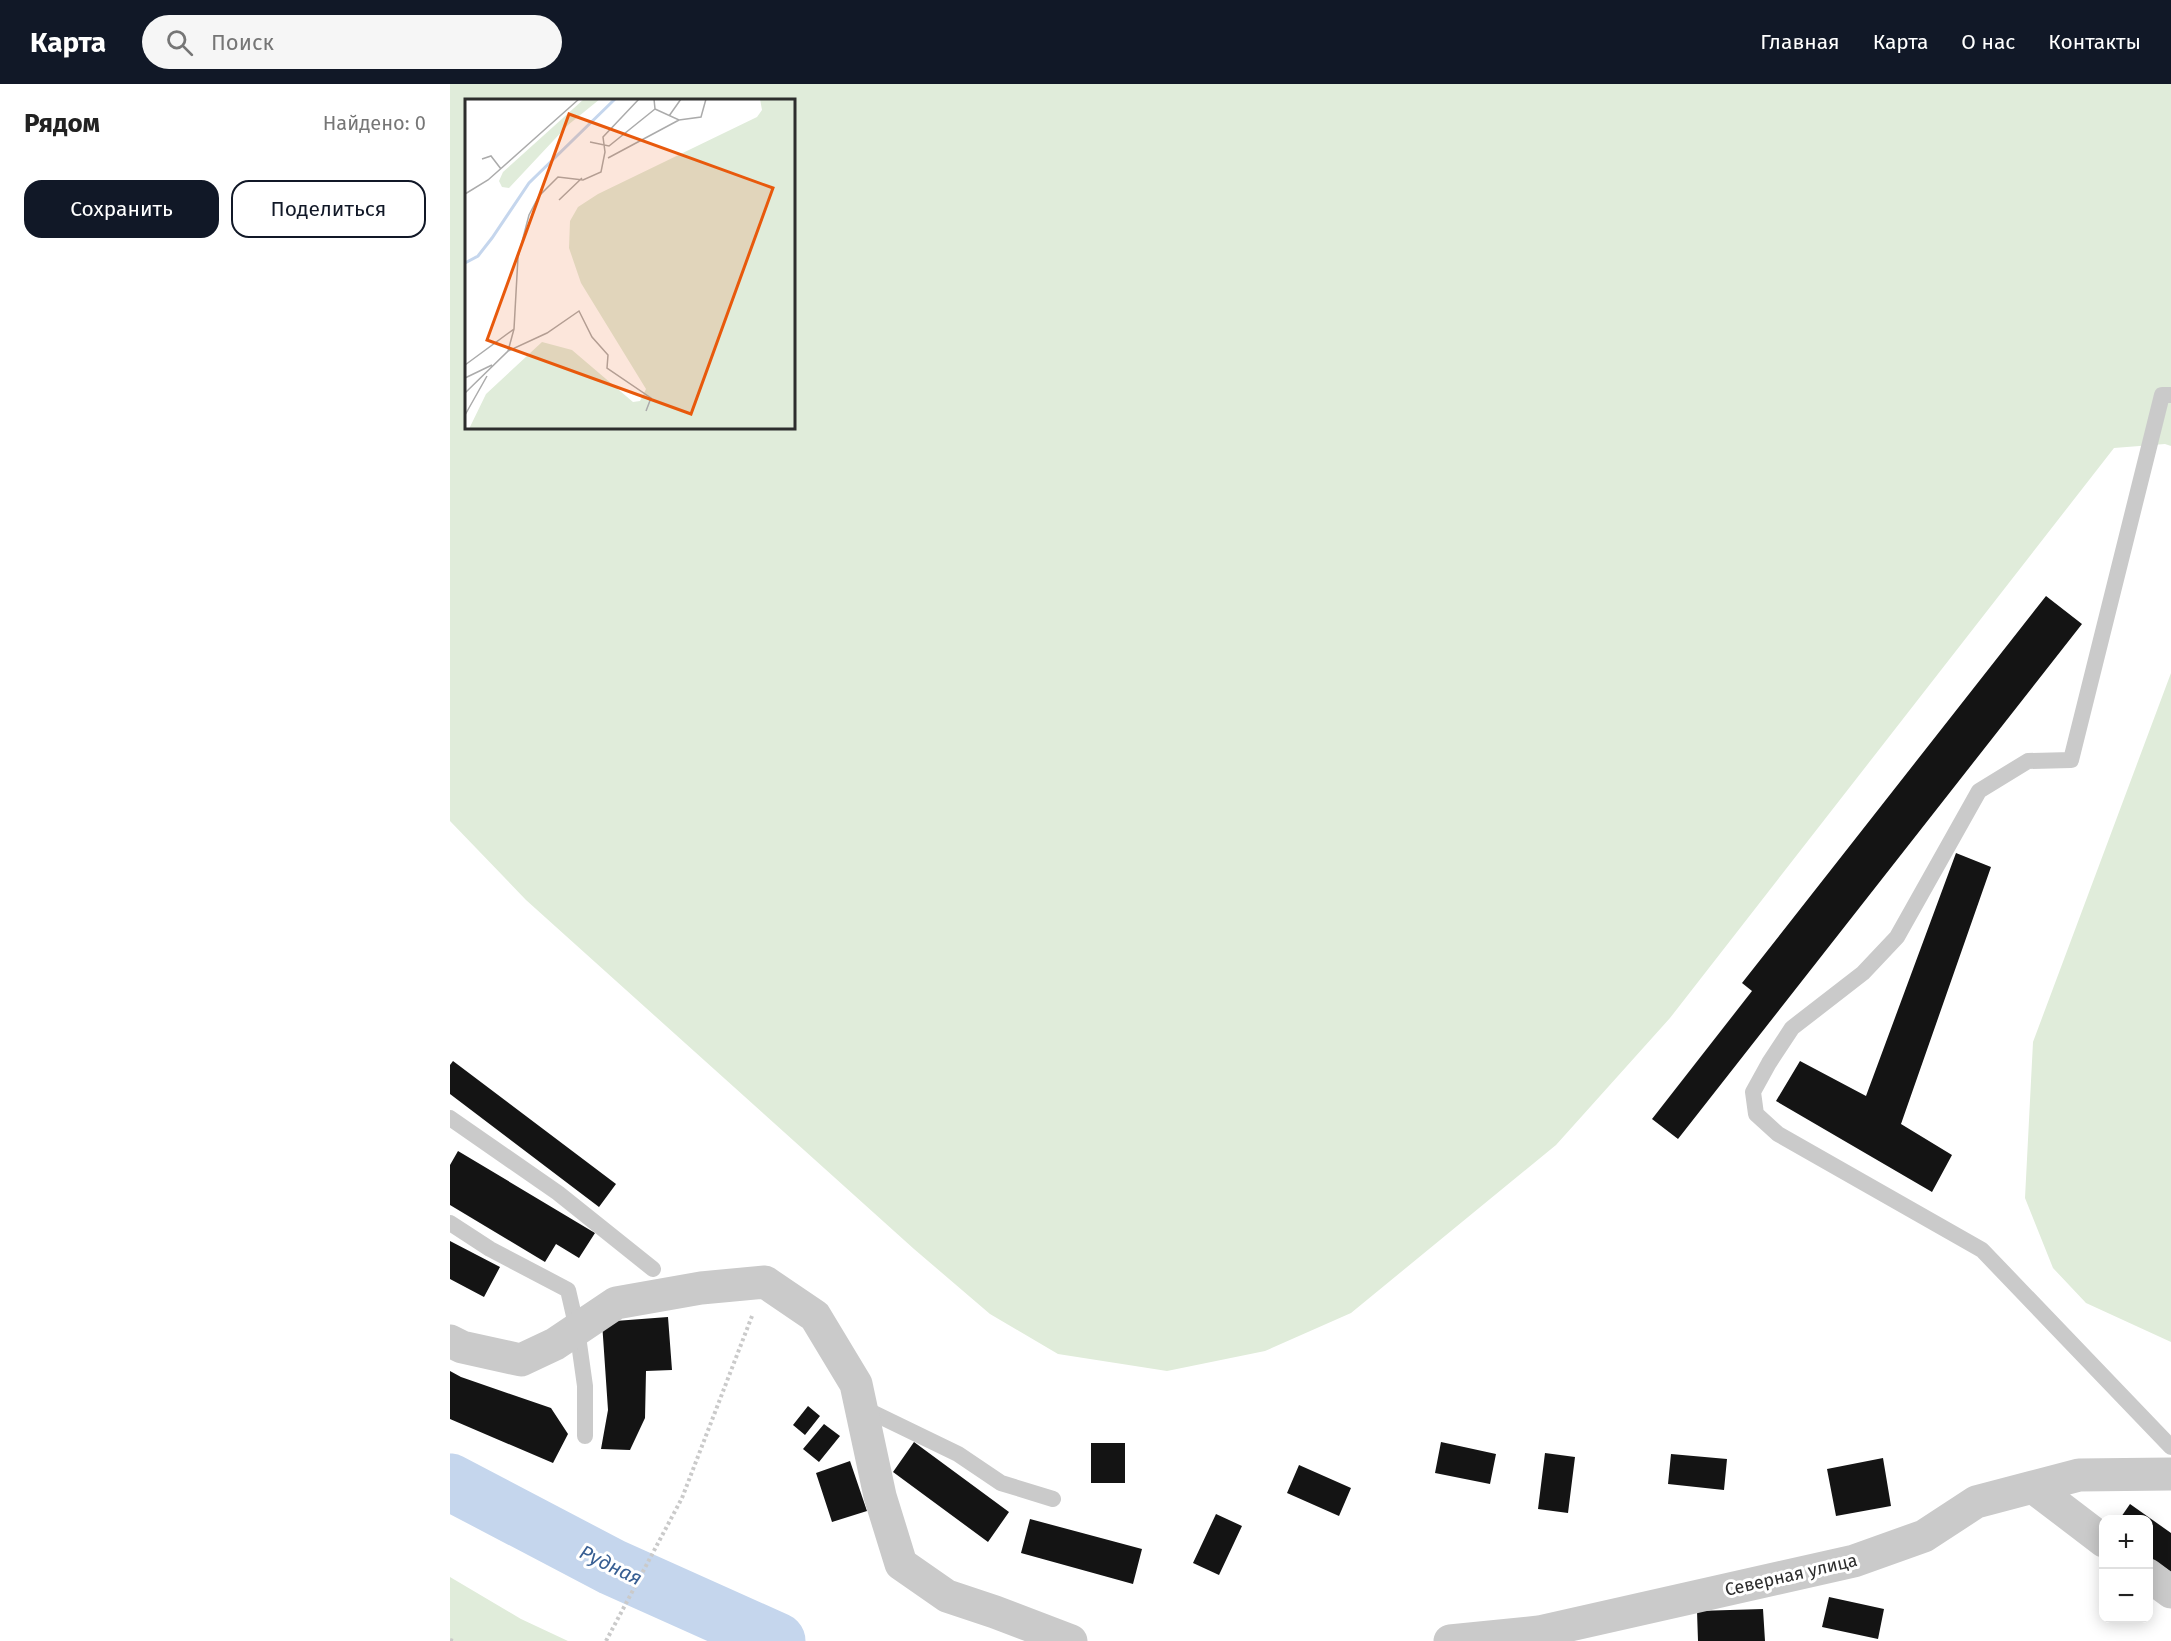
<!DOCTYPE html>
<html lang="ru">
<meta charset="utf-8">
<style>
body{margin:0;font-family:"Fira Sans",sans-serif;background:#f6f6f6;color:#222}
.controls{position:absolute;right:18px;bottom:18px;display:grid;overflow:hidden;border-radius:12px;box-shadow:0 3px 15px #0003}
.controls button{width:54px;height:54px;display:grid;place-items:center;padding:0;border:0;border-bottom:2px solid #e0e0e0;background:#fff;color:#222;font:30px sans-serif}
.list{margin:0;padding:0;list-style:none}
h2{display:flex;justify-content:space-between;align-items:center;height:78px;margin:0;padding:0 24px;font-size:26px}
h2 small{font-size:20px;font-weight:400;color:#767676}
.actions{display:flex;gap:12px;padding:18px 24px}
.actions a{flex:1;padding:14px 0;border:2px solid #111827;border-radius:18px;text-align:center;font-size:21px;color:#111827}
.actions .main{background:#111827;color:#fff}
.icon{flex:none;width:33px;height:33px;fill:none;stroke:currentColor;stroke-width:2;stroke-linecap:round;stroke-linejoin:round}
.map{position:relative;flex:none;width:1721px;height:1557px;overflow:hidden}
header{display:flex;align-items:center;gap:36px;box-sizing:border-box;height:84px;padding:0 30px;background:#111827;color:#fff}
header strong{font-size:28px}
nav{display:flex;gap:33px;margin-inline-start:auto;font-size:21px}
.search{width:420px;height:54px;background:#f6f6f6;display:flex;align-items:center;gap:15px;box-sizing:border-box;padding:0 21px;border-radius:33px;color:#767676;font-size:22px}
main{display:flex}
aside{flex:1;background:#fff}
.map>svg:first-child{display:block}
.green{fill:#e0ecda;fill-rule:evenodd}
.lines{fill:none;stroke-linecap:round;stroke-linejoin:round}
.river{stroke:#c5d6ed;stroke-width:57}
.building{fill:#141414}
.path{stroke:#cacaca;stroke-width:4;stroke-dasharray:3 3;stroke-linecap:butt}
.service{stroke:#cacaca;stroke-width:16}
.minor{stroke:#cacaca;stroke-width:33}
.labels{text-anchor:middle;stroke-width:6;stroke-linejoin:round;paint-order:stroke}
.street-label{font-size:18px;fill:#2d2d2d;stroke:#fff}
.water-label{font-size:20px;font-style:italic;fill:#385f93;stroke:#fff}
.inset-river{fill:none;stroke:#c5d6ed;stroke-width:3}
.inset-road{fill:none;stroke:#ababab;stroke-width:1.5}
.view{fill:#e8590c;fill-opacity:0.15;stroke:#e8590c;stroke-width:3}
.inset-edge{fill:none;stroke:#2d2d2d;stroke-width:3}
</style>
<header>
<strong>Карта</strong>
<div class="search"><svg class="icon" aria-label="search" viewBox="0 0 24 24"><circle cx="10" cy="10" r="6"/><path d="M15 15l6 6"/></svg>Поиск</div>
<nav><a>Главная</a><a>Карта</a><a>О нас</a><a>Контакты</a></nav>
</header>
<main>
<aside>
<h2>Рядом<small>Найдено: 0</small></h2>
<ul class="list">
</ul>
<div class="actions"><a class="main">Сохранить</a><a>Поделиться</a></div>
</aside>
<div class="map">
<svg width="1721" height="1557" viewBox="0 0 1721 1557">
<rect width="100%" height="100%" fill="#fff"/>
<path class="green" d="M0 0H1721V362L1715 360 1664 364 1220 934 1106 1061 901 1229 815 1267 717 1287 608 1270 540 1230 464 1165 76 816 0 737ZM16 16H344V344H16Z
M1721 589V1258L1636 1219 1603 1184 1575 1114 1583 958Z
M0 1493 71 1535 118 1557H0Z"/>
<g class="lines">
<path class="river" d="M0 1398 162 1483 327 1557"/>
</g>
<path class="building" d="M1596 512 1632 540 1228 1055 1202 1035 1302 907 1292 899Z
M1506 769 1541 783 1451 1040 1502 1071 1482 1108 1326 1017 1350 977 1416 1012Z
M3 977 166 1100 149 1123 0 1010V981Z
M8 1067 145 1149 129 1174 106 1160 95 1178 0 1121V1081Z
M0 1157 50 1183 34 1213 0 1195Z
M218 1233 222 1286 196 1287 195 1334 180 1366 151 1365 158 1326 152 1238Z
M0 1287 11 1293 101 1324 118 1350 103 1379 0 1335Z
M358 1322 370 1332 355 1351 343 1341Z
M374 1340 390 1352 369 1378 353 1365Z
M464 1358 559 1428 538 1458 443 1388Z
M991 1358 1046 1370 1040 1400 985 1389Z
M641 1359H675V1399H641Z
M1095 1369 1125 1373 1118 1429 1088 1425Z
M1221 1370 1277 1375 1274 1406 1218 1400Z
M1433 1374 1441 1422 1386 1432 1377 1385Z
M400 1377 417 1427 382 1438 366 1389Z
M849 1381 901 1404 889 1432 837 1409Z
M1680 1420 1721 1449V1488L1698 1472V1436H1669Z
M766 1430 792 1442 769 1491 743 1479Z
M580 1435 692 1465 683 1500 571 1469Z
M1379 1513 1434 1525 1428 1555 1372 1543Z
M1313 1525 1315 1557H1248L1247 1527Z"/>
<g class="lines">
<path class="path" d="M0 1556 3 1557
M156 1557 232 1414 302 1232"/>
<path class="service" d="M1721 311H1712L1621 676 1578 677 1529 707 1447 853 1413 889 1342 944 1319 979 1303 1008 1306 1030 1328 1050 1532 1166 1721 1363
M0 1034 108 1109 203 1185
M0 1139 40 1165 118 1206 127 1245 135 1302V1352
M411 1323 508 1370 551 1399 603 1415"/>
<path class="minor" d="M0 1257 12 1263 71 1276 105 1260 166 1219 251 1204 315 1198 365 1232 406 1300 430 1412 451 1480 497 1512 545 1528 621 1557
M1583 1403 1629 1391 1721 1390
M1698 1491 1721 1508
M1000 1557 1089 1548 1404 1477 1474 1452 1526 1418 1583 1403 1654 1457"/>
</g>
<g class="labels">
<g class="street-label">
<text transform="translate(1341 1491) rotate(-13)" y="6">Северная улица</text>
</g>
<g class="water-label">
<text transform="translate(161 1481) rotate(26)" y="7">Рудная</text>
</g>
</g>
<g transform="translate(15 15)">
<rect width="330" height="330" fill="#fff"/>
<path d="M119 0H135L103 26 44 89 37 88 34 82 38 73ZM295 0H330V330H4L21 295 77 243 107 251 168 303 175 302 181 290 116 184 104 149 105 122 113 108 133 95 292 18 297 11Z" fill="#e0ecda"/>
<path class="inset-river" d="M0 164 13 157 27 139 64 84 150 0"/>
<path class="inset-road" d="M190 10 214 21 236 18 241 0M204 17 216 0M125 43 144 47 190 10 189 0M143 59 214 21M17 60 26 57 36 70M0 95 23 81 114 0M94 101 117 79M43 252 82 234 114 212 127 238 143 256 142 269 186 299 181 312M0 266 49 230 53 158 64 116 74 97 93 78 118 81 136 73 140 53 138 38 174 0M0 279 27 266M0 294 43 252 49 230M0 316 22 277"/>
<path class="view" d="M104 15 308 89 226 315 22 241Z"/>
<rect width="330" height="330" class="inset-edge"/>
</g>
</svg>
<div class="controls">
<button>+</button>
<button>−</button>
</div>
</div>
</main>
